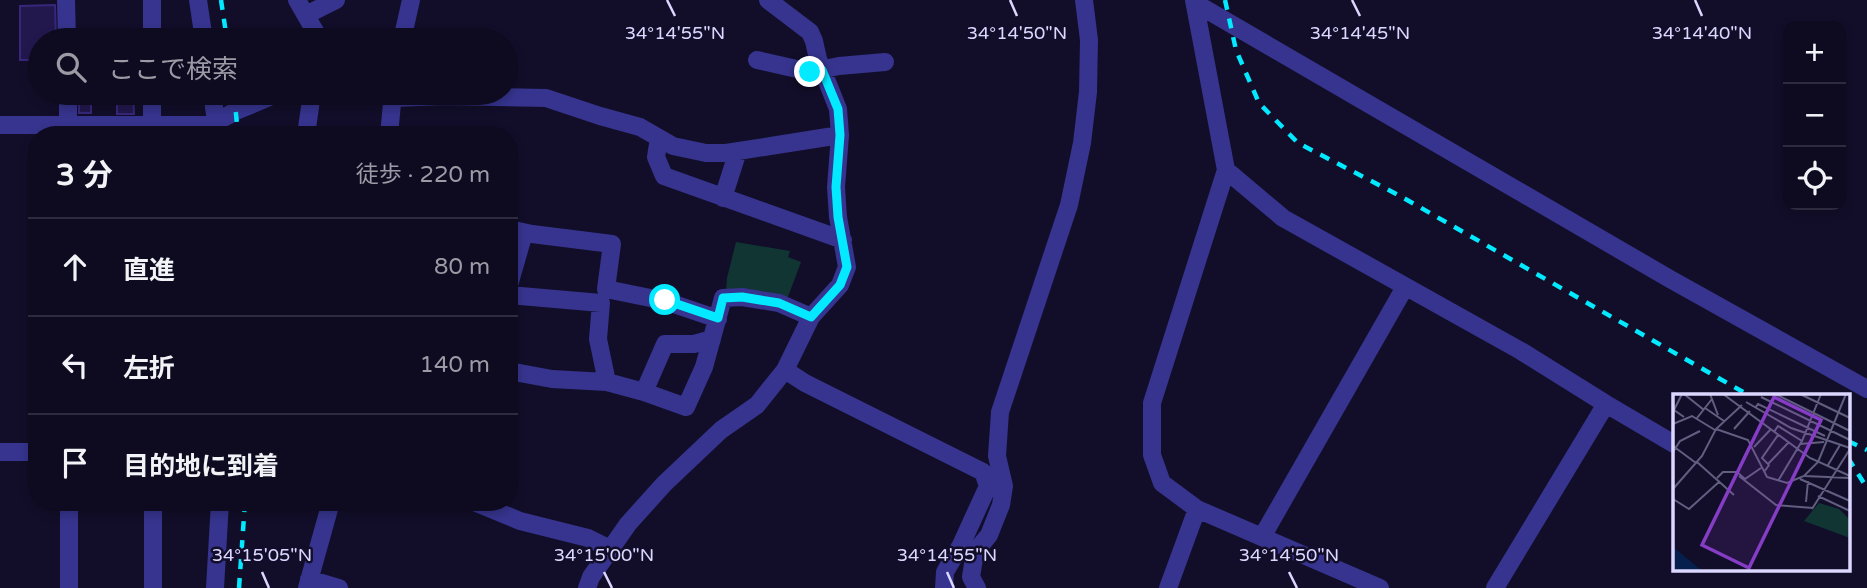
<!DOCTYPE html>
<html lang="ja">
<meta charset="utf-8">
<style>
body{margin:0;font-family:"Varela Round","Noto Sans JP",sans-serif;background:#171329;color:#f1f3f6}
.controls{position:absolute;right:21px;top:21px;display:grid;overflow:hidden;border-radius:14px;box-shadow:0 4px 10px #0003}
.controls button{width:63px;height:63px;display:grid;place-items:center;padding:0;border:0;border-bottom:2px solid #2e2b3e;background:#0e0a20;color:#f1f3f6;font:35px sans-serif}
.stop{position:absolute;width:21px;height:21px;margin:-16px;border:5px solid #03e9ff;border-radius:50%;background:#fff}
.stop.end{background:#03e9ff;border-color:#fff;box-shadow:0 2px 7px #0008}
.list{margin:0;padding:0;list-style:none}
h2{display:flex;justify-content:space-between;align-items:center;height:91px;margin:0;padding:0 28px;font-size:30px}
h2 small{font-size:23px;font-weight:400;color:#9b9aa5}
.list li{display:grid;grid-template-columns:46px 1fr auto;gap:21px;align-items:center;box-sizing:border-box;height:98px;padding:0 28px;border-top:2px solid #2e2b3e}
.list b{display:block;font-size:26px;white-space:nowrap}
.list em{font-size:23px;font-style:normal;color:#9b9aa5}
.icon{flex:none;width:38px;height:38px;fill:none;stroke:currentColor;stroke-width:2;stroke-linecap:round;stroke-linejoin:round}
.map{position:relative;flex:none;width:1867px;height:588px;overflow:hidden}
.search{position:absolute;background:#0e0a20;box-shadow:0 4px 10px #0003;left:28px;top:28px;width:490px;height:77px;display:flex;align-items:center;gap:18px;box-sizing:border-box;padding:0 24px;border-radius:38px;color:#9b9aa5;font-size:26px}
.panel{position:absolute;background:#0e0a20;box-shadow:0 4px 10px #0003;left:28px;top:126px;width:490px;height:385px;border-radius:28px}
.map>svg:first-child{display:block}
.green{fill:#103533}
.building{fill:#22184d;stroke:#37277b;stroke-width:2}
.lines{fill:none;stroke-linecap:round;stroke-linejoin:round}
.minor{stroke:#36348e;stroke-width:18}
.rail{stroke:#03e9ff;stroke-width:4.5;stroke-dasharray:10 9;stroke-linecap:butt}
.route{stroke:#03e9ff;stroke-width:9}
.ticks{fill:none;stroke:#dbd7ff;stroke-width:2.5}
.inset-road{fill:none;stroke:#625e7f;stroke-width:2}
.view{fill:#853dc5;fill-opacity:0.15;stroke:#853dc5;stroke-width:3.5}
.inset-edge{fill:none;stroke:#dbd7ff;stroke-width:3.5}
.ticks-label{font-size:18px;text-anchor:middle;fill:#dbd7ff;stroke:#120e2a;stroke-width:5;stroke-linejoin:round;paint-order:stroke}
</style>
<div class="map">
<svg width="1867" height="588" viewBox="0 0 1867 588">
<rect width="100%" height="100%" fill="#120e2a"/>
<path class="green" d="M736 242 790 251 788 257 801 262 786 302 726 290 727 278Z"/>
<path class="building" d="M55 5 56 40H40V60H20V6Z
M79 93H91V113H79Z
M117 93H133L134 114H117Z"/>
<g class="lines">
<path class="minor" d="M66 0 67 40
M152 0V40
M198 0 204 40
M297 0 320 40
M1194 0 1226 170 1152 403V455L1162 483 1197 509 1380 588
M1195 3 1670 279 1867 389
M306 15 336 0
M402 40 411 0
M757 60 810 72 839 66 885 62
M68 93V135
M152 93V135
M212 93 218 135
M364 93 393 98 445 96 546 98 600 116 640 127 673 146 706 153H726L840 135
M0 125H203L216 122 236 111 279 93
M306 135 312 93
M389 135 393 93
M659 138 656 157 664 176 843 240
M1226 170 1283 218 1521 351 1606 404 1674 444
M723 198 738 151
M509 229 532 234 612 244 606 289 665 301 718 319
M509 285 524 233
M509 295 601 303 598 339 607 382
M785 370 805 383 983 472 988 486 961 545 945 572 944 588
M509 371 552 379 607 382 644 392 686 407 704 367 723 298 742 297 779 303 811 317
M644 392 665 344H694L712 339
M0 452H37
M474 502 520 521 588 538 610 549
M1262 537 1405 287
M309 579 339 588
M69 588V502
M153 588V502
M215 588 220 502
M307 588 331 502
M587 588 591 577 628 524 664 484 721 430 757 405 785 370 811 317 840 285 847 267 838 217 836 187 840 135 838 109 818 59 814 41 810 32 768 0
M977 588 971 577 975 552 989 535 1001 505 1004 486 997 456 1000 412 1069 205 1082 143 1088 92 1089 40 1084 0
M1168 588 1197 509
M1495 588 1606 404"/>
<path class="rail" d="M221 0 227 40
M1225 0 1236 50 1259 103 1298 143 1402 197 1750 396
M234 93 238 135
M1848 441 1867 450
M1848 458 1867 488
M239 588 245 502"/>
</g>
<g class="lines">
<path class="route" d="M665 300 718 318 723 298 742 297 779 303 811 317 840 285 847 267 838 217 836 187 840 135 838 109 822 70 810 72"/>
</g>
<path class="ticks" d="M667 0 675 16M1010 0 1017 16M1352 0 1360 16M1695 0 1702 16M262 572 269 588M604 572 612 588M947 572 954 588M1289 572 1297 588"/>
<g transform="translate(1673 394)">
<rect width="177" height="177" fill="#120e2a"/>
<path d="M146 109 166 115 177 126V144L131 127Z" fill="#103533"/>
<path d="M0 153 28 176H0Z" fill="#05204c"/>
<path class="inset-road" d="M9 0 1 16 11 23M11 0 31 16M37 0 45 21M50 0 137 64 177 82M102 0 177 37M127 0 177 24M88 3 177 46M73 8 118 34 177 54M32 14 51 27M82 14 85 10 152 42M24 24 39 5M0 30 19 22 42 36M43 35 75 46 94 83 114 89 131 82 145 68 173 0M61 35 77 17M101 38 105 32 129 47M127 50 151 48M0 52 23 69M81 53 98 35M0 58 7 47 27 37M24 68 61 101M95 70 116 48M155 71 167 51M91 78 96 71 89 64 105 41M66 82 103 111 140 114M132 82 177 84M44 84 50 78H64L72 85 88 74M127 85 177 107M105 87 129 47 148 0M0 95 29 62 43 35 69 11M145 102 177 117M0 105 16 115 47 87M133 108 135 87M139 115 177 55"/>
<path class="view" d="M101 3 148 26 76 174 29 151Z"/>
<rect width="177" height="177" class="inset-edge"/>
</g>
<g class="ticks-label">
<text x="675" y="39">34°14'55"N</text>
<text x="1017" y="39">34°14'50"N</text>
<text x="1360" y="39">34°14'45"N</text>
<text x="1702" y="39">34°14'40"N</text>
<text x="262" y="561">34°15'05"N</text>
<text x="604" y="561">34°15'00"N</text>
<text x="947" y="561">34°14'55"N</text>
<text x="1289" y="561">34°14'50"N</text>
</g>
</svg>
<div class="controls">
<button>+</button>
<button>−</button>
<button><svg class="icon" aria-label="locate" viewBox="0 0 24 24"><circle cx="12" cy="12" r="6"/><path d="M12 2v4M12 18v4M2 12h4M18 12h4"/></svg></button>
</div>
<div class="stop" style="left:665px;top:300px"></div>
<div class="stop end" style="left:810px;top:72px"></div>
<div class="search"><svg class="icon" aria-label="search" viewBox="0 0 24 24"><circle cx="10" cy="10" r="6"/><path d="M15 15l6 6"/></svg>ここで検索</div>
<section class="panel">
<h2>3 分<small>徒歩 · 220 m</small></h2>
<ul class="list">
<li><svg class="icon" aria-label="ahead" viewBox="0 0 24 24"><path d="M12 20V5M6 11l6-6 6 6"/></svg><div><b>直進</b></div><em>80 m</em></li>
<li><svg class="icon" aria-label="left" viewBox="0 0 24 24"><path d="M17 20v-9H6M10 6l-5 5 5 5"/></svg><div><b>左折</b></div><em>140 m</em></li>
<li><svg class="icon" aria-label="arrive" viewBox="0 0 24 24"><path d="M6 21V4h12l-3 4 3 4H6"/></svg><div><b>目的地に到着</b></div></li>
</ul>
</section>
</div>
